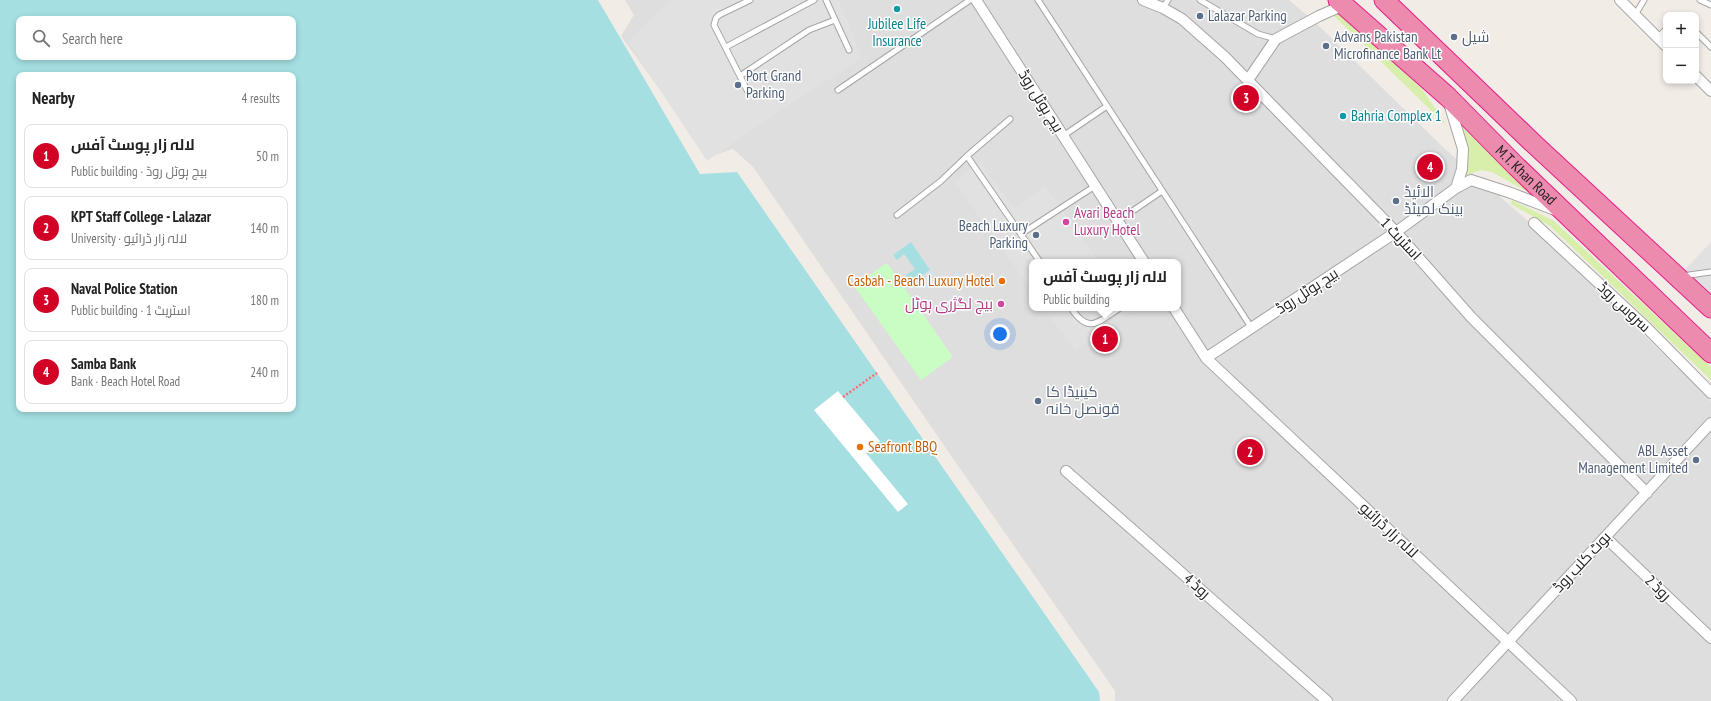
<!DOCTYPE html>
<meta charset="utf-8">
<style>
body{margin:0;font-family:"PT Sans Narrow",Cairo,sans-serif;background:#f2f2f2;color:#222}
.controls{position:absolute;right:12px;top:12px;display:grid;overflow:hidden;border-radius:8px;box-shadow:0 2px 6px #0003}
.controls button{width:36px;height:36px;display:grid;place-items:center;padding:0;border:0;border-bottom:1px solid #e0e0e0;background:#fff;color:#222;font:20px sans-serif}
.you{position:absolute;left:1000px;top:334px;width:14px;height:14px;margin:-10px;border:3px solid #fff;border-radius:50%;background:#1a73e8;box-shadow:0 0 0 6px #1a73e833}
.badge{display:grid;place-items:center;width:26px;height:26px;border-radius:50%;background:#d20026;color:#fff;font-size:13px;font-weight:700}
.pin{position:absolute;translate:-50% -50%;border:2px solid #fff;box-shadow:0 1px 4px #0006}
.popup{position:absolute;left:1029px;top:259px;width:152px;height:52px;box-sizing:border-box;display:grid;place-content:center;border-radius:8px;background:#fff;filter:drop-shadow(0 1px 3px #0005);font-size:13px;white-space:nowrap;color:#767676}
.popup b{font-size:15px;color:#222}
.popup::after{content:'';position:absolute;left:50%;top:100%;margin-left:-8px;border:8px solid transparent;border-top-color:#fff}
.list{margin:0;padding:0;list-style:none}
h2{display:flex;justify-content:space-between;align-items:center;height:52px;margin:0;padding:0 16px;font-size:17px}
h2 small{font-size:13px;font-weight:400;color:#767676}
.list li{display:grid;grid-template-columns:26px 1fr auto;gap:12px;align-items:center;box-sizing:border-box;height:64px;margin:0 8px 8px;padding:0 8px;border:1px solid #e0e0e0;border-radius:8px}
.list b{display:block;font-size:15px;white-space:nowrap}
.list p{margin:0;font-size:13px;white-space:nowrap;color:#767676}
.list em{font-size:13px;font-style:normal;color:#767676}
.icon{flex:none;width:22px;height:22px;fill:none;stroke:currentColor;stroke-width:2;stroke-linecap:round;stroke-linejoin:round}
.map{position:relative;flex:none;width:1711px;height:701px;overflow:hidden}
.search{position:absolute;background:#fff;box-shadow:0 2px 6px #0003;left:16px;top:16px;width:280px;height:44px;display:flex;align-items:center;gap:10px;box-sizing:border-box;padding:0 14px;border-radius:8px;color:#767676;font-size:15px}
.panel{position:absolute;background:#fff;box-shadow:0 2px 6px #0003;left:16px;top:72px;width:280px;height:340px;border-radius:8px}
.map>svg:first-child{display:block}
.residential{fill:#dfdede;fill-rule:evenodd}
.grass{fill:#d8eeab}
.park{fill:#c9fdc3}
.parking{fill:#e1e1e1}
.water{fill:#a5dfe2;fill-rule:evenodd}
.pier{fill:#fff}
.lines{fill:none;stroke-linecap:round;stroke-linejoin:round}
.lane-casing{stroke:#a5a5a5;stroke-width:7}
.street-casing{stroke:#a5a5a5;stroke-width:12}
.highway-casing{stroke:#e71d87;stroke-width:21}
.path{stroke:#ff6b76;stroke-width:2.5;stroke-dasharray:2 2;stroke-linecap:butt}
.lane{stroke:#fff;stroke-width:5}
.street{stroke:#fff;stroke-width:10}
.highway{stroke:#ed8baf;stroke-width:19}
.culture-dot{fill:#0f9aa8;stroke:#fff;stroke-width:1.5}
.service-dot{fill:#5c6f8a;stroke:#fff;stroke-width:1.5}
.hotel-dot{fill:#d1479c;stroke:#fff;stroke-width:1.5}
.food-dot{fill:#e8710a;stroke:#fff;stroke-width:1.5}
.labels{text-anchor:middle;stroke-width:3;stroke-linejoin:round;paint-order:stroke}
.service-label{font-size:15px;fill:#4e5e75;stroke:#fff;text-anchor:start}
.culture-label{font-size:15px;fill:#0d838f;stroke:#fff}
.street-label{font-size:15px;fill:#212121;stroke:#fff}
.hotel-label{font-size:15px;fill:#b23c85;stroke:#fff;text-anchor:start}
.food-label{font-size:15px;fill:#c56008;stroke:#fff;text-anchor:end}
</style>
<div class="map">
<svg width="1711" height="701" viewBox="0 0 1711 701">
<rect width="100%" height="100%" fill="#f2ece7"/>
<path class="residential" d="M625 0H1289L1317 24 1446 150 1535 227 1711 401V701H1115V691L945 447 753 167 733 149 709 157 621 36 634 15ZM1032 262H1178V308H1032Z"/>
<path class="grass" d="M1332 14H1344L1422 89 1447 126Z
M1458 123 1533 195 1492 172 1481 170 1461 177C1474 155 1469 144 1458 123Z
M1512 200 1554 221 1711 367V380L1550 226 1511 204Z"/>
<path class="park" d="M887 263 953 357 921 380 854 286Z"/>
<path class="parking" d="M671 0H839L862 58 778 112 707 161 628 42Z
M982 162 990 177 1015 208 1045 186 1099 262H1032V291L954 181Z
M1711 242V308L1678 277Z
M1044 308H1132L1133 310 1075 351Z"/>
<path class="water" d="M0 0H598L700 174 737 172 1099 692 1100 701H0ZM19 19H293V57H19ZM19 75H293V409H19Z
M911 242 930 270 911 283 906 275 915 269 904 254 897 260 893 255Z"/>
<path class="pier" d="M838 391 880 441 866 453 908 504 898 512 814 410Z"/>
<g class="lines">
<defs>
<path id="lane" d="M826 0 849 50
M1038 0 1251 327
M1200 0 1258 34 1276 39
M1700 0 1711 5
M1163 8 1168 0
M1635 15 1644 0
M1696 32 1711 47
M1658 38 1666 29
M726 47 814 0
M740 76 809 30 835 20
M838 90 970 0
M748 92 714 25 716 18 719 15 750 0
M1063 136 1107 106
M967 156 1010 119
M897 215 941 181 967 156 1040 262
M1118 221 1162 191
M1021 234 1095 186
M1682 276 1711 272
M1071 308C1089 335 1098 322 1120 308"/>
<path id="street" d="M976 0 1144 262
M1143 0 1163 8 1182 19 1225 57 1396 232 1471 317 1647 493
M1620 0 1666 46
M1696 76 1711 91
M1248 80 1276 39 1319 16 1344 5
M1449 103 1463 149 1462 169 1456 188
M1534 223 1647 328 1711 393
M1174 308 1206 358 1571 701
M1206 358 1396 232 1456 188 1471 180 1511 193 1555 210
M1066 471 1327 701
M1605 537 1711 638
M1453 701 1711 423"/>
<g id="highway">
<path id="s1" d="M1338 0 1448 97 1516 166 1711 353"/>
<path d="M1384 0 1534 144 1711 308"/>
</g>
</defs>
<use href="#lane" class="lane-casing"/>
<use href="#street" class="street-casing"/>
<use href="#highway" class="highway-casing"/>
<path class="path" d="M843 397 877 373"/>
<use href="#lane" class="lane"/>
<use href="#street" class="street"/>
<use href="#highway" class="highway"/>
</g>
<g class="culture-dot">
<circle cx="897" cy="9" r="4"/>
<circle cx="1343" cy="116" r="4"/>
</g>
<g class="service-dot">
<circle cx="1200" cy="16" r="4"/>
<circle cx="1454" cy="37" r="4"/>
<circle cx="1326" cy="46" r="4"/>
<circle cx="738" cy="85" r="4"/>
<circle cx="1396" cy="201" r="4"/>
<circle cx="1036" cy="235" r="4"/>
<circle cx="1038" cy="401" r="4"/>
<circle cx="1696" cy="460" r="4"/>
</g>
<g class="hotel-dot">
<circle cx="1066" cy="222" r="4"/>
<circle cx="1001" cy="304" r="4"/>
</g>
<g class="food-dot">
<circle cx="1002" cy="281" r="4"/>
<circle cx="860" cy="447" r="4"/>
</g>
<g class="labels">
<g class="service-label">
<text x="1208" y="21">Lalazar Parking</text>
<text x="1334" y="42">Advans Pakistan<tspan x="1334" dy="17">Microfinance Bank Lt</tspan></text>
<text x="1462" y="42">شیل</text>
<text x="746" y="81">Port Grand<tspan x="746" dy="17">Parking</tspan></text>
<text x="1404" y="197">الائیڈ<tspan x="1404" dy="17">بینک لمیٹڈ</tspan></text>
<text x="1028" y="231" text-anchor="end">Beach Luxury<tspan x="1028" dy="17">Parking</tspan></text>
<text x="1046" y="397">کینیڈا کا<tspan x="1046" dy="17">قونصل خانہ</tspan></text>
<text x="1688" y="456" text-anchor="end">ABL Asset<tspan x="1688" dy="17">Management Limited</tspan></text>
</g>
<g class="culture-label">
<text x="897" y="29">Jubilee Life<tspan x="897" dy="17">Insurance</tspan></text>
<text x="1351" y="121" text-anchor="start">Bahria Complex 1</text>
</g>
<g class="street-label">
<text transform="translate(1041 101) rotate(58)" y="5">بیچ ہوٹل روڈ</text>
<text dy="5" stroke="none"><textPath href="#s1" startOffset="257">M.T. Khan Road</textPath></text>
<text transform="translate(1401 239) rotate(47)" y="5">اسٹریٹ 1</text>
<text transform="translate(1307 291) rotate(-33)" y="5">بیچ ہوٹل روڈ</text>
<text transform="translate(1624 307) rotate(43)" y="5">سروس روڈ</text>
<text transform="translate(1389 530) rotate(43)" y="5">لالہ زار ڈرائیو</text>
<text transform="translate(1582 562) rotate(-47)" y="5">بوٹ کلب روڈ</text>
<text transform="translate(1197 586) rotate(41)" y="5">روڈ 4</text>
<text transform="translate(1658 588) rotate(44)" y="5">روڈ 2</text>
</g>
<g class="hotel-label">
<text x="1074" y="218">Avari Beach<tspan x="1074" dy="17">Luxury Hotel</tspan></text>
<text x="993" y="309" text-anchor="end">بیچ لگژری ہوٹل</text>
</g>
<g class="food-label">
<text x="994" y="286">Casbah - Beach Luxury Hotel</text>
<text x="868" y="452" text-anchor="start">Seafront BBQ</text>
</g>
</g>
</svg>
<div class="controls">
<button>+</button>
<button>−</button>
</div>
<div class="you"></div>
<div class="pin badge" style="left:1105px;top:339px">1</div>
<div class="popup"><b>لالہ زار پوسٹ آفس</b>Public building</div>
<div class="pin badge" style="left:1250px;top:452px">2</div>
<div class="pin badge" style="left:1246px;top:98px">3</div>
<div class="pin badge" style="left:1430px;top:167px">4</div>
<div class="search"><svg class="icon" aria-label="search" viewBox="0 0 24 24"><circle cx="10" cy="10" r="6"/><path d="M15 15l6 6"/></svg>Search here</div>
<section class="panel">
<h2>Nearby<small>4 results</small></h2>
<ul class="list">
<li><span class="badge">1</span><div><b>لالہ زار پوسٹ آفس</b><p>Public building · بیچ ہوٹل روڈ</p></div><em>50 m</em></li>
<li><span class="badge">2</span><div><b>KPT Staff College - Lalazar</b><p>University · لالہ زار ڈرائیو</p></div><em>140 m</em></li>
<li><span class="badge">3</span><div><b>Naval Police Station</b><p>Public building · اسٹریٹ 1</p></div><em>180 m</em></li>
<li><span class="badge">4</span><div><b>Samba Bank</b><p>Bank · Beach Hotel Road</p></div><em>240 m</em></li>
</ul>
</section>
</div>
